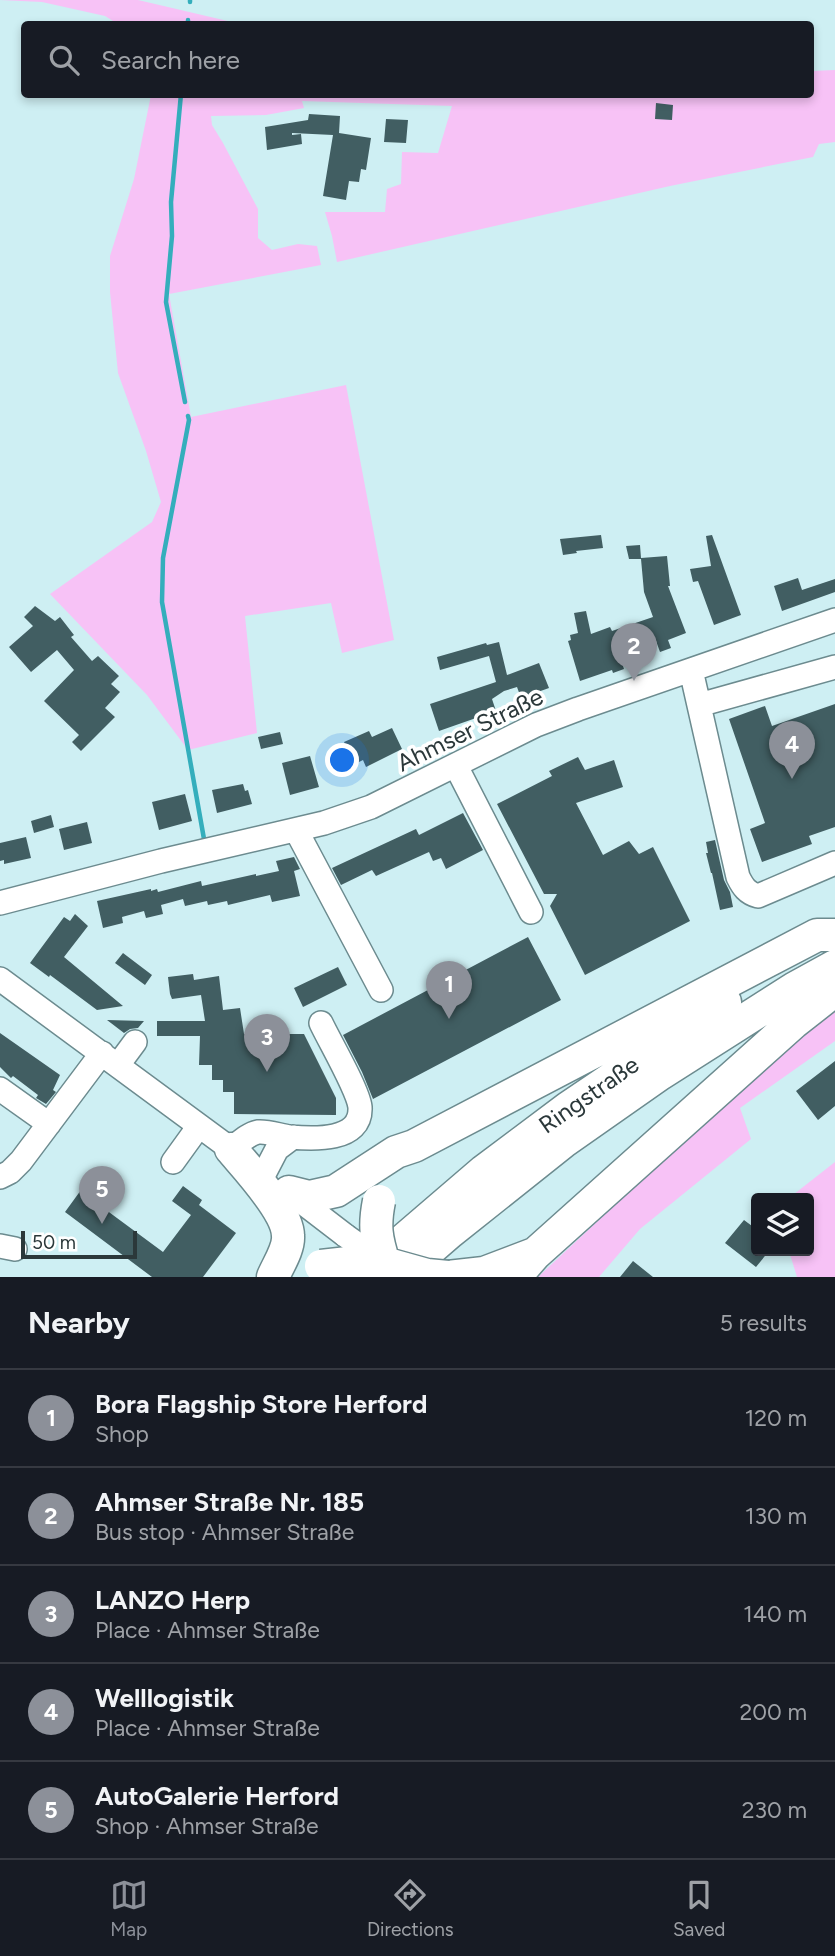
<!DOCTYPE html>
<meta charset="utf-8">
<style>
body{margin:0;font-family:Figtree,sans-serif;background:#20242c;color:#f1f3f6}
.controls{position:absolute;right:21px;bottom:21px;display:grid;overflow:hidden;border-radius:7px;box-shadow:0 4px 10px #0003}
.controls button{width:63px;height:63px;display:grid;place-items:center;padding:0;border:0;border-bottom:2px solid #363941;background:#171b24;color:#f1f3f6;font:35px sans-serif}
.scale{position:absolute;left:21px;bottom:18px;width:116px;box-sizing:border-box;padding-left:7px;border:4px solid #2b383a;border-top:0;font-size:19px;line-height:24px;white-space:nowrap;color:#2b383a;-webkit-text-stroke:5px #fff;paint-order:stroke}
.you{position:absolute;left:343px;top:761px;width:24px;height:24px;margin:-18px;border:5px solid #fff;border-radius:50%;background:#1a73e8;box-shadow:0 0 0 10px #1a73e833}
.badge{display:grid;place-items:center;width:46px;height:46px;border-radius:50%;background:#8c9099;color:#fff;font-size:23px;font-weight:700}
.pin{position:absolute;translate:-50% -58px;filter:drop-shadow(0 2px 4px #0008)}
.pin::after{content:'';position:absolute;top:37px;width:24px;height:21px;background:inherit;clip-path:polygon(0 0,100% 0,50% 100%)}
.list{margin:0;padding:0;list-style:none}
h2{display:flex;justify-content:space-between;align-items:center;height:91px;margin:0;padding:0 28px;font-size:30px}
h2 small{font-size:23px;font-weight:400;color:#9ea1a6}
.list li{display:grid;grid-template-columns:46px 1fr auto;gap:21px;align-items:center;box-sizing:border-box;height:98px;padding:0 28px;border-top:2px solid #363941}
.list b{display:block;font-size:26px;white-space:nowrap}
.list p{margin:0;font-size:23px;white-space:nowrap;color:#9ea1a6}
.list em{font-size:23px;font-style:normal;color:#9ea1a6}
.icon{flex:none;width:38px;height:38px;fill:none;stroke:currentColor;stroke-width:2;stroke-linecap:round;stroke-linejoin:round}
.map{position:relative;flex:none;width:835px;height:1277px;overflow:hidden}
.search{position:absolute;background:#171b24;box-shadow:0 4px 10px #0003;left:21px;right:21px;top:21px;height:77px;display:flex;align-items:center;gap:18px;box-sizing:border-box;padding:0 24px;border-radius:7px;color:#9ea1a6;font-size:26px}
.sheet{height:581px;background:#171b24}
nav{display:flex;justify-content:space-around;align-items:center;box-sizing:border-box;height:98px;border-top:2px solid #363941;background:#171b24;font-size:19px;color:#9ea1a6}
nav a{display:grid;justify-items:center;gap:4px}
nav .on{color:#8c9099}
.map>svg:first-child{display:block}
.green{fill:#f7c2f6}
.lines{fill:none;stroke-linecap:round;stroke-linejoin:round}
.stream{stroke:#34aebc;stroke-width:4.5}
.building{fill:#415e62}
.minor-casing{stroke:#6c8b8f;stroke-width:26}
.highway-casing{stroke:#6c8b8f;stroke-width:35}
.minor{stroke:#fff;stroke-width:23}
.highway{stroke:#fff;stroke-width:32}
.minor-bridge-casing{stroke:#6c8b8f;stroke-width:26;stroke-linecap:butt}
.highway-bridge-casing{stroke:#6c8b8f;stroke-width:35;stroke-linecap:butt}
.minor-bridge{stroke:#fff;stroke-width:23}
.highway-bridge{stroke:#fff;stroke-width:32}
.labels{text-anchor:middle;stroke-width:7;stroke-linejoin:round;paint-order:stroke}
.street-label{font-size:24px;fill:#2b383a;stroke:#fff}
</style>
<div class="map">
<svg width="835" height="1277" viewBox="0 0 835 1277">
<rect width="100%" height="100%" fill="#ceeff3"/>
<path class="green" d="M0 0H138L232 22 254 24H118L105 16 42 2Z
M835 70V142L819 144 813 157 670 186 337 262 332 236 325 212H385L387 189 401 184 402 152 438 153 452 106 302 101 304 108 266 115 211 116 212 125 223 143 258 209V238L272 250 298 244 317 246 321 265 169 294 191 417 346 385 394 640 342 653 331 603 245 616 257 733 188 750 147 695 50 594 152 522 161 502 146 451 118 373 110 292V256L134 179 151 95 810 94 811 71Z
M835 1007V1041L740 1108 751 1139 640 1229 599 1277H538L754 1075Z
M835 1162V1277H797L789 1251H809V1198H789Z"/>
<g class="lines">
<path class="stream" d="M190 2V0
M188 24V20
M181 94 171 202 172 236 166 302 185 402
M188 416 189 420 163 558 162 602 204 839"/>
</g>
<path class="building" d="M656 103 673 105 672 120 655 119Z
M309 114 340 116 339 133 371 138 366 170 361 169 359 182 349 181 346 200 323 196 333 135 292 133V135L301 134 302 144 267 150 265 127 308 120Z
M386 119 408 120 406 143 384 142Z
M601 535 603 548 576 551 577 553 563 555 560 539Z
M712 535 741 615 714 625 698 581 693 582 690 569 711 566 706 536Z
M640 545 641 558 667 556 670 586H668L686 633 668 640 671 648 660 652 655 638 628 647 633 662 623 666 624 669 613 673 612 670 580 681 568 641 571 640 570 635 578 633 574 613 586 611 591 634 610 627 612 631 653 617 644 592 641 559H629L626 546Z
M798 578 802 590 835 579V592L782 611 774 586Z
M35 606 55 621 60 617 74 635 71 637 92 661 98 656 119 676 111 684 120 692 105 708 115 717 81 751 72 742 79 735 44 701 74 670 57 650 31 672 9 647 33 626 24 617Z
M499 642 507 675 539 663 549 688 521 698 517 687 504 691 492 699 496 711 439 731 430 704 496 682 489 656 440 670 437 657 486 643 487 645Z
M835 704V827L809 836 812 844 762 862 750 829 765 823 729 719 765 706 772 726Z
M392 728 402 749 366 767 363 760 355 764 344 742 369 731 372 737Z
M280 732 283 744 261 749 258 737Z
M310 756 319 787 290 795 282 763Z
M578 757 585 770 614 760 623 787 576 803 603 855 629 841 639 854 653 847 690 921 585 975 550 906 557 894H544L497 804 552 776 549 771Z
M243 784 245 791 248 790 252 804 217 813 212 790Z
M185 794 192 821 159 830 152 802Z
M463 813 483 850 446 869 441 858 433 861 429 852 376 876 372 870 341 885 332 868 416 829 419 835Z
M51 815 54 827 34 833 31 821Z
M87 822 92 843 64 850 59 829Z
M26 837 31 858 4 864V860L0 861V843Z
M715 840 724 880 730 892 733 907 720 910 712 873H711L706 853H708L706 842Z
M294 857 300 869 294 871 300 896 272 902 270 895 228 905 227 901 208 905 207 901 185 906 183 899 161 905 163 914 146 918 144 911 122 917 123 923 103 928 97 901 151 889V891L157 889 158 892 201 881 202 886 256 874V876L279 871 276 861Z
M75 914 88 926 64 957 123 1006 97 1010 50 975 49 977 30 963 64 917 70 921Z
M528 937 561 1000 373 1099 362 1072 343 1035Z
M123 953 152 975 145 985 115 963Z
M338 967 347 985 303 1007 294 988Z
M193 974 194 980 219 976 223 1010 240 1008 244 1034H304L336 1098V1115L234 1114V1092H223V1080H212V1065H199L200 1036H157V1021H205L201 995 172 999 170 994 168 977Z
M107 1020 144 1021 138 1028 130 1029 124 1033Z
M0 1033 60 1075 53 1090 56 1092 46 1104 36 1098 38 1095 13 1076 11 1078 0 1067Z
M835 1061V1106L818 1120 796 1091Z
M97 1168 115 1181 98 1204 163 1252 191 1215 172 1201 183 1186 202 1200 199 1205 236 1233 203 1277H152L65 1212Z
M744 1220 756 1229V1251H769L756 1267 725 1243Z
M633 1261 653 1277H620Z"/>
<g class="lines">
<defs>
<path id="minor" d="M691 670 738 877C743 887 747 893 758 896L835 863
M699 705 835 667
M456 766 531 912
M296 830 381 990
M0 903 161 861 324 823 371 807 536 725 578 709 835 620
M0 979 243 1158
M118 1065 135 1042
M0 1089 49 1124
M231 1149C239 1143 248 1134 258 1132 268 1131 281 1136 290 1137 313 1139 362 1142 360 1107 358 1090 330 1042 321 1023
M173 1162 199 1126
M264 1174 277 1149 293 1137
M0 1177 10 1172 21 1161 102 1053
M290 1193 346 1236
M0 1246 15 1249"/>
<path id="highway" d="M231 1149C247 1168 288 1211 288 1236 289 1249 278 1265 273 1277
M289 1192 309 1197 336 1191 396 1152 414 1146 817 935H835
M364 1274 484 1171 568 1108 725 1002
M398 1277 450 1232 563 1142 660 1074 795 988 835 966
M448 1277 484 1273 534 1254
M515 1277 535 1254 793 1023 835 990"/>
</defs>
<use href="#minor" class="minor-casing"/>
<use href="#highway" class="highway-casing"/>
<use href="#minor" class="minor"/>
<use href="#highway" class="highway"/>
<defs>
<path id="minor-bridge" d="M346 1236 384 1263"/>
<path id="highway-bridge" d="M379 1201C374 1226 376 1238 384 1263
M321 1266 357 1262 384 1263 427 1275 448 1277"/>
</defs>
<use href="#minor-bridge" class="minor-bridge-casing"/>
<use href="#highway-bridge" class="highway-bridge-casing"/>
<use href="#minor-bridge" class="minor-bridge"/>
<use href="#highway-bridge" class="highway-bridge"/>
</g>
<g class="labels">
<g class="street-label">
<text transform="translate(470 730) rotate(-26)" y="8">Ahmser Straße</text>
<text transform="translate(589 1095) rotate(-35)" y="8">Ringstraße</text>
</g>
</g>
</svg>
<div class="controls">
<button><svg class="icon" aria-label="layers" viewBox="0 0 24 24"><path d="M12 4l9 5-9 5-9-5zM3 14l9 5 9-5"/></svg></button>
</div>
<div class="scale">50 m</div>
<div class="you"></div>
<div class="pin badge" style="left:449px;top:1019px">1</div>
<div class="pin badge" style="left:634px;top:681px">2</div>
<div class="pin badge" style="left:267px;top:1072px">3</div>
<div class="pin badge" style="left:792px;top:779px">4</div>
<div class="pin badge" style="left:102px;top:1224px">5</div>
<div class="search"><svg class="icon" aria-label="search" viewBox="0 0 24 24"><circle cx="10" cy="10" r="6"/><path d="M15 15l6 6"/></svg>Search here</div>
</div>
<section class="sheet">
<h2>Nearby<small>5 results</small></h2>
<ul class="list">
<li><span class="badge">1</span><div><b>Bora Flagship Store Herford</b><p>Shop</p></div><em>120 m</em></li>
<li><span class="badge">2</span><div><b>Ahmser Straße Nr. 185</b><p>Bus stop · Ahmser Straße</p></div><em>130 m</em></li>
<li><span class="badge">3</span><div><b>LANZO Herp</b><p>Place · Ahmser Straße</p></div><em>140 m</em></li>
<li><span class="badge">4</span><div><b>Welllogistik</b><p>Place · Ahmser Straße</p></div><em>200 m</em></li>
<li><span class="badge">5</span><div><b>AutoGalerie Herford</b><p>Shop · Ahmser Straße</p></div><em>230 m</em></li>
</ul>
</section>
<nav>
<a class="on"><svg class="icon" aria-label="map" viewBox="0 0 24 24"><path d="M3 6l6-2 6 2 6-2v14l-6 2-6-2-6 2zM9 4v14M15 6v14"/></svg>Map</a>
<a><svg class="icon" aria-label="directions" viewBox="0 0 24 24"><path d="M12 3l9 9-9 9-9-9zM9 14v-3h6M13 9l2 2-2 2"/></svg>Directions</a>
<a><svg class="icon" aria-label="saved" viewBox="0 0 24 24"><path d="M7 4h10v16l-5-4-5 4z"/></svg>Saved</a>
</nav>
